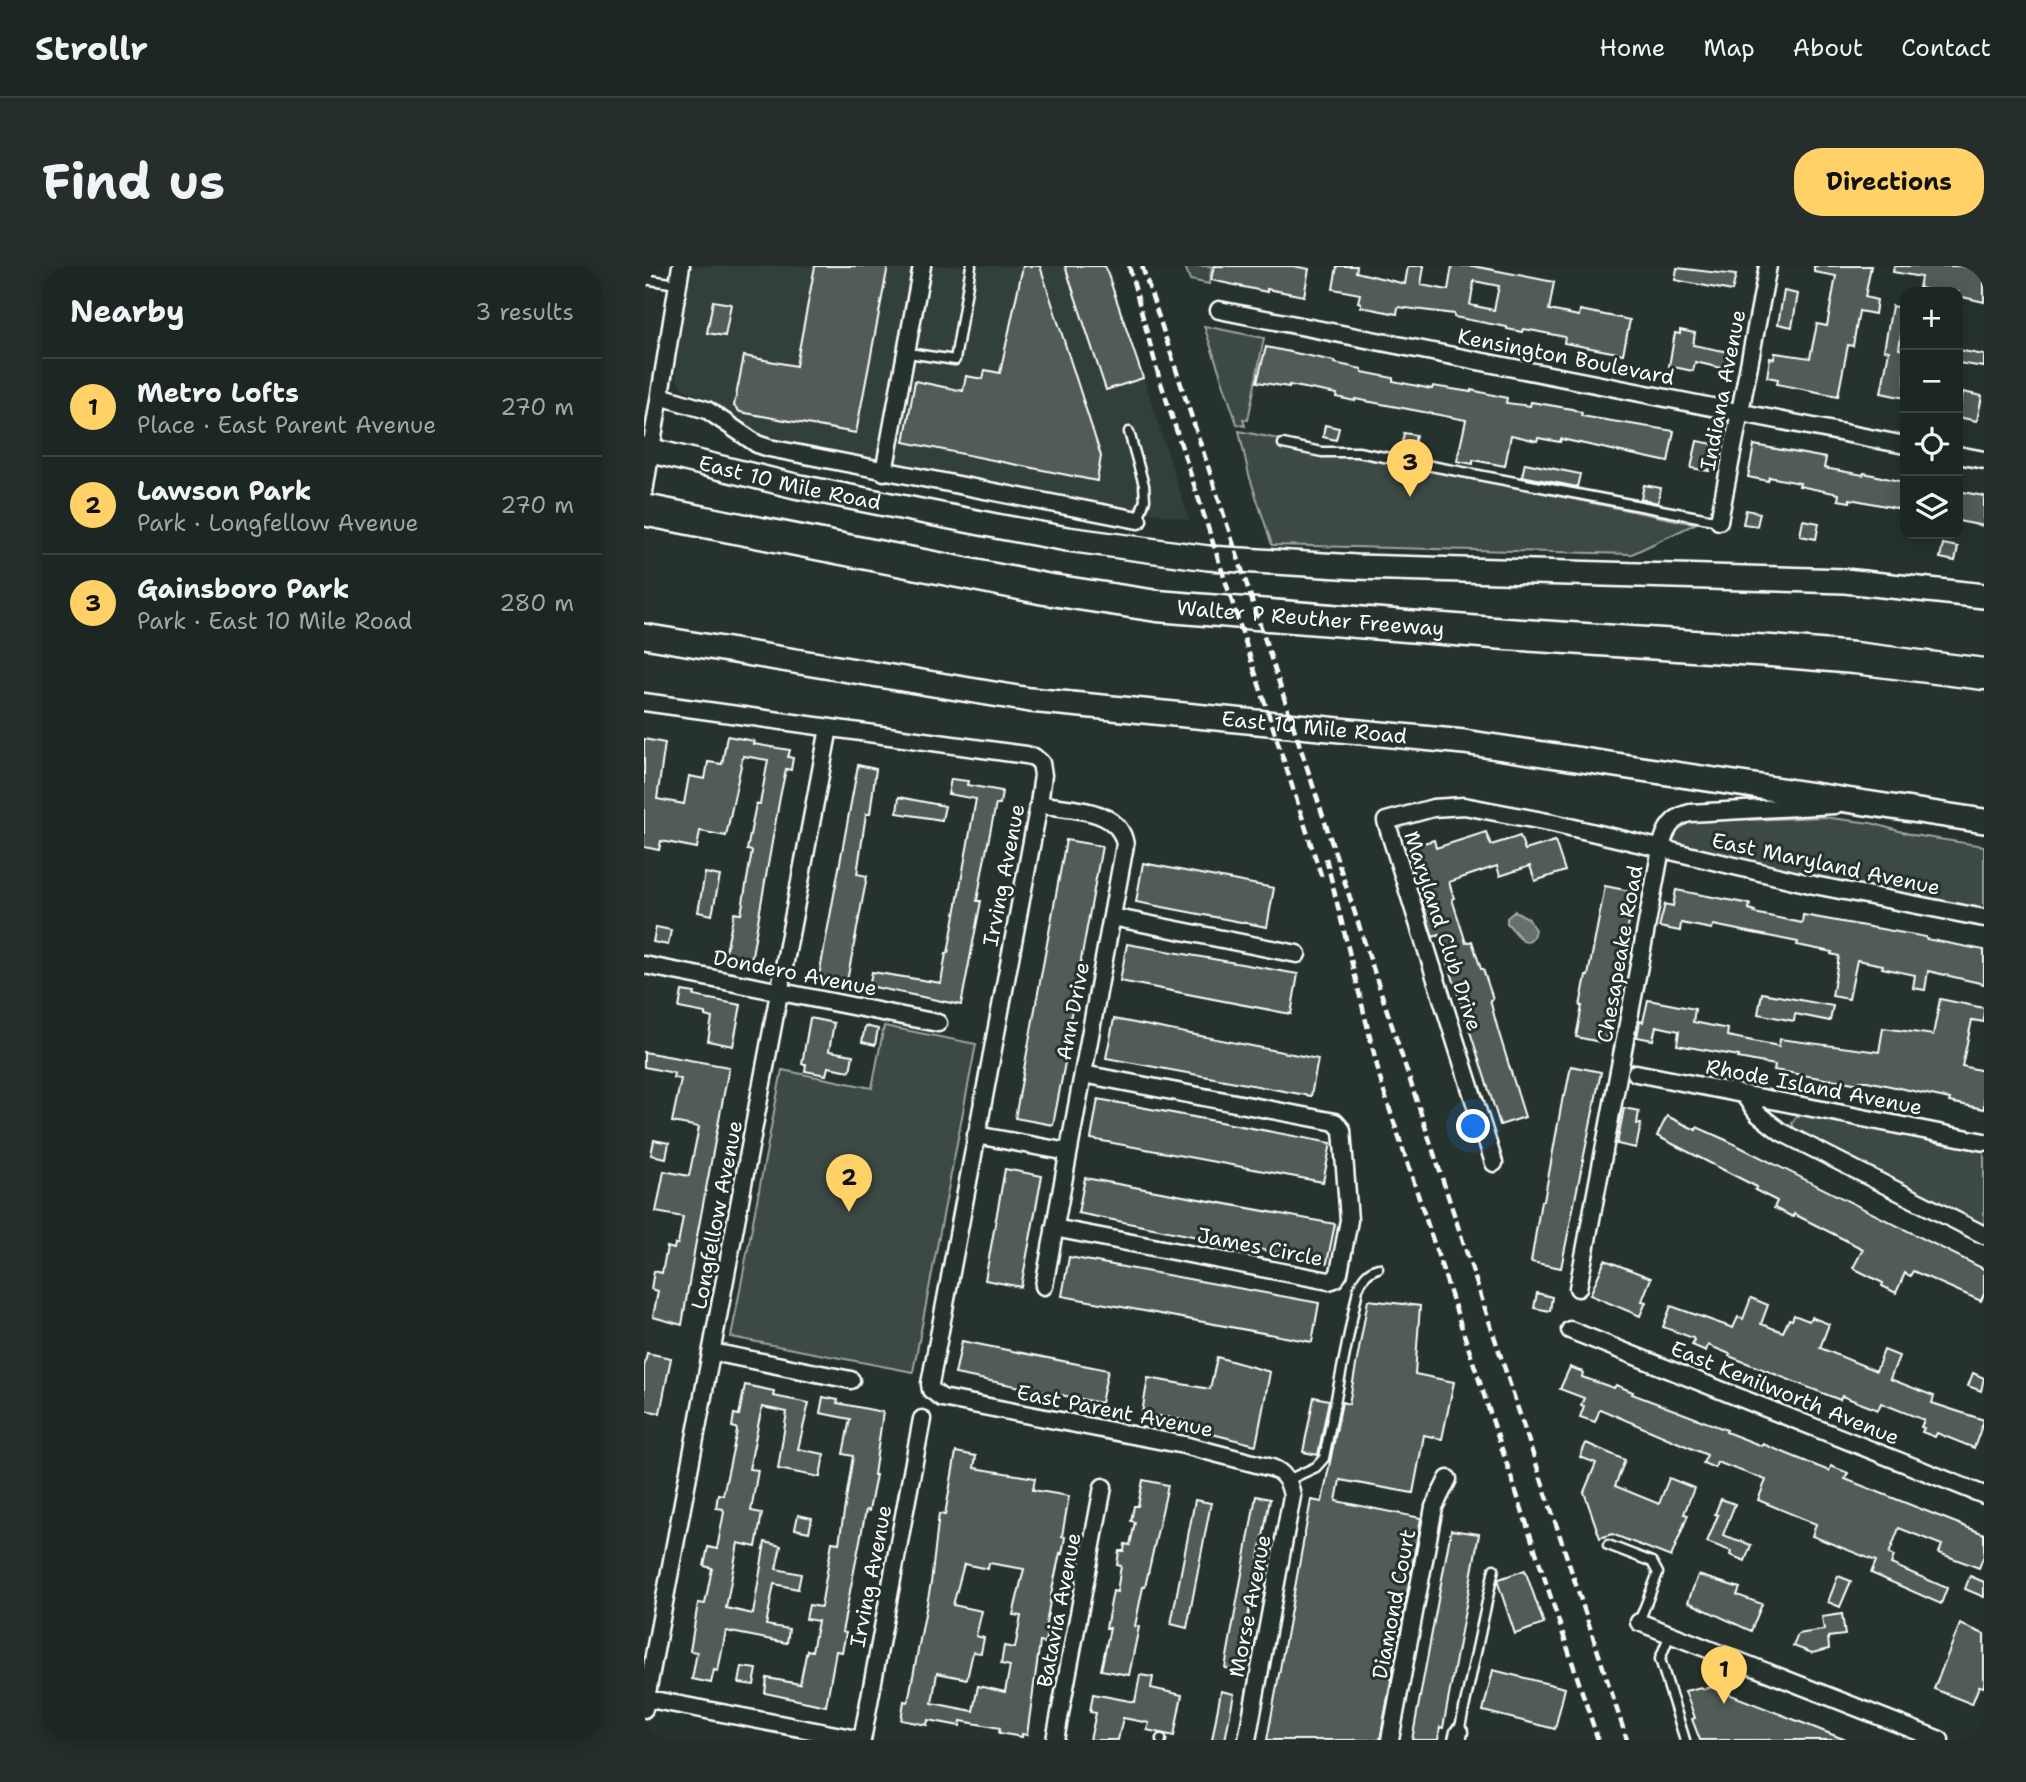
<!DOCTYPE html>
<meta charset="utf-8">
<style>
body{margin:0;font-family:"Shantell Sans",sans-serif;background:#252e2a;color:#f1f3f6}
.controls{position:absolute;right:21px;top:21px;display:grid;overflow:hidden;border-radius:14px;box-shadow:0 4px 18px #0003}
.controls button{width:63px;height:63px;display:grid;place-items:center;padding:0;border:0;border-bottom:2px solid #3a4340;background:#1c2622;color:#f1f3f6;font:35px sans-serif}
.you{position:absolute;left:830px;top:861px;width:24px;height:24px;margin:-18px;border:5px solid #fff;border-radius:50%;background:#1a73e8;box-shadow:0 0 0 10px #1a73e833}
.badge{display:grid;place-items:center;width:46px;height:46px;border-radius:50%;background:#ffd166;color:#111;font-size:23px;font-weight:700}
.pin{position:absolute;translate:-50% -58px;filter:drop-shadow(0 2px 4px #0008)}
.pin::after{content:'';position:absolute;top:37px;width:24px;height:21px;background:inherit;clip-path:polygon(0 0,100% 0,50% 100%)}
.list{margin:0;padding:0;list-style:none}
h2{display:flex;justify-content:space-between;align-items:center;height:91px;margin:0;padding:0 28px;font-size:30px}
h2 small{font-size:23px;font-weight:400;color:#a0a5a5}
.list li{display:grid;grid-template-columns:46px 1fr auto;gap:21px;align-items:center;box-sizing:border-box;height:98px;padding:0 28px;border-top:2px solid #3a4340}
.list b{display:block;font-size:26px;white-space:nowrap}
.list p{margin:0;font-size:23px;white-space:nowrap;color:#a0a5a5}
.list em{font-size:23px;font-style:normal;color:#a0a5a5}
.icon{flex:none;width:38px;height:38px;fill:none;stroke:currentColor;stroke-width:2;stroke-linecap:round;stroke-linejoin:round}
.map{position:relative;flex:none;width:1340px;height:1474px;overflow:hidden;border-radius:28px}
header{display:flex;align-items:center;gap:42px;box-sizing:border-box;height:98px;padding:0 35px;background:#1c2622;border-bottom:2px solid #3a4340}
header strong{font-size:33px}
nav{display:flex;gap:38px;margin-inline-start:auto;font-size:24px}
.intro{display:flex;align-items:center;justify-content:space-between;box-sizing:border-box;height:168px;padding:0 42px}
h1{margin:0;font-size:49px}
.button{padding:18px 32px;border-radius:28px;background:#ffd166;color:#111;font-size:24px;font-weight:700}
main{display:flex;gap:42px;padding:0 42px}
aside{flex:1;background:#1c2622;border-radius:28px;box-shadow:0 4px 18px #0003}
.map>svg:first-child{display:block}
.built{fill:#333f3a}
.green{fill:#3e4944;stroke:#9ea4a2;stroke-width:2}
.water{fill:#67706c;stroke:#a4a9a7;stroke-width:2}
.building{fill:#515c57;stroke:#fff;stroke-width:2;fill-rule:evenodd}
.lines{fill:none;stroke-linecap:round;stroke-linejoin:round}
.lane-casing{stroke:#fff;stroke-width:13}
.street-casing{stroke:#fff;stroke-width:21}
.secondary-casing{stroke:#fff;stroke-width:28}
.highway-casing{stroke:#fff;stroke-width:35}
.lane{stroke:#26332d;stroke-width:8}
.street{stroke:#26332d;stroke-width:16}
.secondary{stroke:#26332d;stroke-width:23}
.highway{stroke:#26332d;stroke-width:30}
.rail{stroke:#fff;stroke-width:4.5;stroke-dasharray:10 5;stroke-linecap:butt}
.labels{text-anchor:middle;stroke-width:6;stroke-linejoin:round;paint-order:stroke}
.street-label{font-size:21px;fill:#fff;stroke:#26332d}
</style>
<header>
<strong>Strollr</strong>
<nav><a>Home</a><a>Map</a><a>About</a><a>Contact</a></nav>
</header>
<div class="intro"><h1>Find us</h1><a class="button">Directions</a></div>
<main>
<aside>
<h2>Nearby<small>3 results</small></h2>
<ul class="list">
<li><span class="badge">1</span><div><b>Metro Lofts</b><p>Place · East Parent Avenue</p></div><em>270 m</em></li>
<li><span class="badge">2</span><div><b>Lawson Park</b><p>Park · Longfellow Avenue</p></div><em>270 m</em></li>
<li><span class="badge">3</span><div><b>Gainsboro Park</b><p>Park · East 10 Mile Road</p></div><em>280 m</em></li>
</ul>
</aside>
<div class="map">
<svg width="1340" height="1474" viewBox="0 0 1340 1474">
<rect width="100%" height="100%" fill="#26332d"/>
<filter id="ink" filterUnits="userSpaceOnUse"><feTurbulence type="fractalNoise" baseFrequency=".0143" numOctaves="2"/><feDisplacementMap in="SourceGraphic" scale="14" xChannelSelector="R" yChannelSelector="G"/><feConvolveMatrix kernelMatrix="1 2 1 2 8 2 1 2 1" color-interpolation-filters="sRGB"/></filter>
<g filter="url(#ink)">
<path class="built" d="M45 0H464L545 254 135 175 113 167 65 134 39 123 32 112 37 43Z"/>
<path class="green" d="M541 0H568L565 18 546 14Z
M560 60 620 72 604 154 599 153 601 160 593 158Z
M595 165 1051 258 988 288 628 279 605 209Z
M1105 551 1106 554 1178 551 1227 557 1269 569 1340 580V644L1186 615 1029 577 1027 573C1039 545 1079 552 1105 551Z
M240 760 332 778 269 1106 87 1071 138 804 228 822Z
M1159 849 1340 884V959L1151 865 1148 857 1152 851Z"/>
<path class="water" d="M871 645 884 652 891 664 889 671 884 676 879 675 863 657V652Z"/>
<path class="building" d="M171 0H244L212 167 96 146 90 140 100 90 152 100Z
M379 0H396L457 190 453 215 260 176 271 115 319 125 322 110 339 113 341 104 356 107Z
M421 0H461L499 112 462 124Z
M570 0H649L665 3 660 30 623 23V26L567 14Z
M693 0H713L712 6 761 18 764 0H780L777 19 804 24 808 0H829L910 16 905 44 935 50 936 44 986 54 979 88 920 77 921 71 886 64 879 63 878 66 863 63V61L810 51V48L754 41 753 48 717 41V37L714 36 716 28 689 23ZM830 15 855 20 850 44 826 39Z
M1170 0H1227L1221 31 1233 34 1231 48 1215 45 1209 80 1204 79 1194 130 1133 118 1134 113 1123 111 1126 92 1130 93 1131 87 1166 92 1173 58 1183 60 1192 10 1170 6Z
M1250 0H1317L1329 2V0H1340V36L1314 30V26H1296L1275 22 1277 11 1249 6Z
M1033 2 1092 9 1088 25 1031 14Z
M1140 25 1154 28 1148 61 1134 58Z
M69 35 87 38 81 70 63 67Z
M1248 40 1261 43 1255 83 1261 84V132L1237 127 1245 85 1240 84Z
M1036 64 1051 67 1049 79 1085 86 1082 103 1051 96 1049 105 1025 100 1031 67 1036 68Z
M622 81 690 95V97L718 103V106L749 112V115L788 123 789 120 827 126V124L863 132 862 137 886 140 887 136 928 143 938 147 937 150 1030 165 1024 196 917 173 916 176 894 172 893 175 867 169 861 200 829 194V198L813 195 822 154 711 133V135L692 131 693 128 645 119V121L613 116Z
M1314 84 1340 89V101L1314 97Z
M1319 126 1338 130 1333 155 1314 151Z
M681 159 695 162 692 174 679 171Z
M760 167 772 169 768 189 756 187Z
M1053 175 1070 178 1065 205 1047 202Z
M1110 179 1182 192 1180 202 1219 209 1220 207 1259 216 1261 223 1257 243 1206 233V236L1194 234 1195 228 1155 220 1156 217 1125 211 1124 215 1104 211Z
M881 197 936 208 933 221 878 210Z
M1000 219 1017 222 1014 237 997 233Z
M1314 225 1340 230V260L1314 255Z
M1102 244 1116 247 1113 260 1099 258Z
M1159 254 1175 257 1172 273 1156 270Z
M1299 278 1314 281 1311 295 1296 292Z
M83 470 110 475 109 478 146 484 144 491 149 492 147 504 142 503 136 531 107 695 81 690 90 647 97 648 108 585 103 584 112 538H116L124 494 99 490 82 570 56 565 53 582 17 575 15 584 0 581V473L21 477 13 533 40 538 45 510 61 513 64 496 78 498Z
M214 499 232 503 226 548H222L213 608 223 610 203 715 175 710Z
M307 513 324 515 323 519 358 525 356 538H352L339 601 333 635H337L317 739 225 720 228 706 297 717 302 687H304L332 533 304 528Z
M255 531 301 540 298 554 253 547Z
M842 566 847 579 876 570 881 584 911 575 921 605 891 615 886 600 856 610 853 600 805 616 810 632 808 633 822 677 828 675 837 703H839L849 733 846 734 854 764 881 851 856 859 795 669 789 671 762 582 790 574 792 582Z
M422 574 458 580 421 781H424L409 859 371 852Z
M499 597 630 622 623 661 492 636Z
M61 607 76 610 68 649 54 646Z
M961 620 991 626 961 777 932 771 938 740H936L942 710H944Z
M1032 624 1106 638 1105 643 1111 645 1110 647 1158 657 1159 649 1282 671V673L1340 684V718L1284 705 1281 724 1269 722 1271 709 1238 702 1239 699 1213 694 1205 733 1188 730 1195 690 1187 688 1188 686 1153 679 1154 676 1069 659 1068 663 1037 657 1036 665 1015 661 1021 638 1029 640Z
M12 661 27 664 24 679 9 676Z
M483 678 654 708 647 748 476 715Z
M38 725 51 727 50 730 97 739 89 780 64 775 68 752 61 750V747L35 742Z
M1118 727 1189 740 1186 755 1151 748 1150 755 1114 748Z
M1296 733 1340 742V756L1328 754 1318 800 1340 805V843L1305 836 1306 833 1223 815H1216L1215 818 1188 813 1187 814 1130 804 1131 799 1094 792 1095 790 1033 779 1035 765 1012 760 1009 774 993 771 996 755 999 756 1004 734 1051 743 1049 756 1084 763 1083 770 1135 780 1136 773 1235 786 1239 762 1289 769Z
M166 752 190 757 185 785 209 789 206 805 184 801 182 809 161 805 162 798H158Z
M470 753 674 793 667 830 462 792Z
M221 760 234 763 231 779 218 776Z
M0 786 85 801 51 981 38 1059 9 1051 14 1025 7 1023 10 1005 18 1007 23 981 30 983 31 978H34L39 951 12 946 20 905 45 910 55 861 28 856 37 813 29 812 30 807 0 801Z
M927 800 957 806 917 1002 887 996 897 935H900L919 830H921Z
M454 833 687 877 679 916 447 873Z
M980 842 995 845 993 858H997L992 882 973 878Z
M1023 850 1052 864 1053 861 1082 874 1340 1003V1028L1337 1035 1269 1005 1266 1010 1261 1007 1252 1027 1238 1020 1239 1017 1209 1002 1219 983 1150 948 1149 951 1130 942 1133 935 1111 924 1113 921 1013 870Z
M10 874 25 877 22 892 7 889Z
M361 903 398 910 377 1021 341 1014Z
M441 912 691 958 683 997 434 947Z
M425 991 675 1037 668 1076 418 1030Z
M961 994 1007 1012 998 1035 1002 1036 996 1050 946 1029Z
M893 1027 908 1031 906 1045 890 1042Z
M1107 1032 1124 1039 1117 1058 1139 1066 1145 1053 1148 1054 1150 1049 1165 1055 1167 1051 1185 1058 1176 1082 1232 1105 1240 1084 1255 1090 1246 1113 1290 1130 1288 1137 1340 1154 1330 1182 1293 1167 1291 1171 1278 1166 1280 1162 1277 1161 1280 1154 1237 1137 1234 1144 1198 1130 1196 1134 1085 1090 1086 1088 1064 1079 1062 1085 1048 1079 1050 1074 1049 1072 1019 1061 1027 1040 1089 1062 1094 1051 1099 1053Z
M724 1034 776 1040 771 1108 810 1116 798 1173 780 1169 769 1227 696 1214 692 1235 777 1252 736 1474H623L667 1234 678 1236 698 1136 705 1138Z
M318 1075 464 1104 457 1137 311 1108Z
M3 1087 27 1092 16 1147 0 1144V1101Z
M573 1091 626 1106 612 1179 544 1162 545 1155 498 1147 504 1112 566 1123Z
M926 1101 939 1106 938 1111 970 1122 972 1119 989 1126 988 1128 1083 1164 1082 1166 1118 1180 1119 1178 1185 1205 1187 1200 1204 1207 1201 1213 1340 1268V1289L1335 1302 1295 1287 1298 1279 1255 1262 1245 1288 1250 1290 1247 1298 1303 1322 1297 1338 1227 1307 1232 1295 1168 1270 1172 1258 1114 1234 1122 1214 1073 1196 1071 1202 1059 1197 1063 1189 956 1143 951 1156 936 1151 940 1140 937 1139 940 1132 916 1123Z
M1329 1107 1340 1112 1337 1125 1324 1120Z
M101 1119 130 1125 129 1130 165 1137 154 1183 180 1188 176 1211 134 1203 143 1146 118 1141 105 1203 114 1204 107 1245 118 1247 112 1281 94 1277 82 1342 109 1348 121 1276 137 1280 132 1303 157 1308 154 1323 130 1318 122 1359 145 1363 143 1377 82 1365 74 1405 70 1404 67 1417 48 1413 53 1386 46 1385 54 1337 61 1338 68 1302 60 1300 64 1281 73 1283 80 1246 79 1243 72 1242 74 1228 79 1229 93 1165 92 1162 88 1161 90 1148 95 1149Z
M179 1131 194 1134 193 1137 239 1146 230 1209H232L225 1245 222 1244 198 1366 202 1367 198 1386 192 1385 182 1440 121 1427 123 1412 156 1418 163 1384 168 1385 174 1355 162 1353 165 1339 177 1341 188 1276 195 1277 209 1190 199 1188 206 1153 176 1147Z
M670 1131 685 1134 674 1189 659 1186Z
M942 1177 981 1194 971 1220 1015 1238 1025 1212 1050 1222 1040 1248 1044 1249 1027 1291 968 1268 956 1272 940 1226 952 1197 936 1191Z
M312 1186 332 1190 330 1202 391 1212 389 1224 425 1230 418 1270 421 1271 418 1288 416 1287 408 1324 401 1364 403 1365 401 1377 396 1376 383 1469 378 1468V1471L355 1467 356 1462 317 1455 316 1460 284 1454 283 1459 257 1454 260 1435 264 1436 287 1317 295 1248 301 1249ZM345 1297 380 1303 369 1349 377 1350 371 1382 360 1380 357 1398 366 1400 361 1426 334 1420 329 1445 288 1437 293 1407 323 1413 329 1386 337 1387 340 1372 332 1370 338 1345 309 1339 320 1298 344 1303Z
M499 1214 524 1219 501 1321H499L491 1360 495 1361 485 1409 457 1404 466 1362H462L469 1325 473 1326 477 1300 473 1299 475 1285H480L481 1278 486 1279 491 1256 487 1255 490 1240H494Z
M612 1230 626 1233 594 1405 581 1402Z
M1077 1233 1091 1238 1079 1269 1107 1279 1101 1295 1086 1289 1087 1285 1063 1276 1074 1249 1071 1248Z
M551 1234 567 1237 543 1362 527 1358Z
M154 1249 168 1252 165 1266 151 1263Z
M807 1264 835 1268 825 1323 799 1462 796 1461 794 1474H768Z
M881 1304 900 1358 871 1368 854 1317 855 1313Z
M1054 1309 1096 1322 1093 1329 1118 1338 1107 1365 1044 1336Z
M1194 1310 1207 1315 1196 1341 1184 1336Z
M1326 1310 1340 1316V1331L1321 1323Z
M1198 1348 1201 1369 1184 1371 1185 1383 1168 1387 1149 1380 1154 1368 1180 1364 1178 1351Z
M1316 1358 1340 1368V1421L1335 1420 1328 1438 1290 1423Z
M98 1401 113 1403 110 1419 95 1417Z
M849 1404 921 1422 911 1463 839 1445Z
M496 1409 509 1411 507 1422 538 1429 530 1470 503 1464 505 1457 479 1452 474 1474H446L452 1447 446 1446 449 1428 491 1436Z
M1057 1421 1060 1423 1067 1421 1202 1474H1056L1048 1453 1051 1452 1041 1425Z
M577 1425 590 1428 581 1474H568Z"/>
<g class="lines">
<defs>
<path id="lane" d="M0 13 33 18
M264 87 311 94 327 0
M485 166 500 219 501 234 494 254
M639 178 678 186H714L1075 255
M644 1214 672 1201 680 1192 714 1023C718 1013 723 1005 734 1002
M964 1279 1008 1296 1014 1307 995 1356
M1026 1368 1016 1393 1041 1474
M815 1466 850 1303
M517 1474V1473"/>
<path id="street" d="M575 44 1261 179
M16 130 63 144 113 178 125 182 494 254
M1314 189 1340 194
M240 206 278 0
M0 226 37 0
M1075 255 1124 0
M0 436 382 489 390 491 397 497 399 509 395 538 286 1118 287 1124 298 1132 540 1179 628 1202C641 1207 646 1217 648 1230L603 1474
M395 538C425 544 476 541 481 579L400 1020
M468 651 653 688
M0 699 294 757
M992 807 1340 876
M1100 829 1114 848 1137 866 1340 969
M332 869 424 886
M850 897 742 555 789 542 820 540 909 557 1170 619 1340 652
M410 962 685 1015 691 1013 695 1007 705 954 698 864 691 856 439 808
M934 1022 1017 583C1020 566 1027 551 1046 547L1191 539
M926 1064 1340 1229
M68 1086 207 1114
M995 1356 1296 1474
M0 1432 218 1474
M0 1443 185 462
M218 1474 278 1153
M411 1474 459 1221
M746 1474 790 1241 804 1213
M813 1474 815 1466"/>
<g id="secondary">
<path id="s1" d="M0 183 151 220 357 261 423 273 564 292 712 301 1201 315 1340 330"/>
<path id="s2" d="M0 370 386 434 820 476 1340 555"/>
</g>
<g id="highway">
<path id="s3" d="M0 244 401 323 513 340 862 368 1127 385 1211 392 1340 408"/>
</g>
</defs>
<use href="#lane" class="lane-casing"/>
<use href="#street" class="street-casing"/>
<use href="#secondary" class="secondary-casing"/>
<use href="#highway" class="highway-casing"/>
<use href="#lane" class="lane"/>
<use href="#street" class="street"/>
<use href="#secondary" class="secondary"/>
<use href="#highway" class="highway"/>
<path class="rail" d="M485 0 515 111 678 612
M498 0 983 1474
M682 592 738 820 954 1474"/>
</g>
</g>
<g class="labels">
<g class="street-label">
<text transform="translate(922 91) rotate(11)" y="7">Kensington Boulevard</text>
<text transform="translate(1079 124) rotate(-79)" y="7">Indiana Avenue</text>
<text dy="7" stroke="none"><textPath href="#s1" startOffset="150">East 10 Mile Road</textPath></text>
<text dy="7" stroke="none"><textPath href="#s3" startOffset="676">Walter P Reuther Freeway</textPath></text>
<text dy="7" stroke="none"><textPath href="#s2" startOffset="677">East 10 Mile Road</textPath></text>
<text transform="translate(1182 598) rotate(12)" y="7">East Maryland Avenue</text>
<text transform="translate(360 609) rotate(-79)" y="7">Irving Avenue</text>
<text transform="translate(799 665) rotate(72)" y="7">Maryland Club Drive</text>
<text transform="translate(976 688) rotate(-80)" y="7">Chesapeake Road</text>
<text transform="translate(151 707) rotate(11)" y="7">Dondero Avenue</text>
<text transform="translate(429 745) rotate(-79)" y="7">Ann Drive</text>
<text transform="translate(1170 821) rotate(11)" y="7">Rhode Island Avenue</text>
<text transform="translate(73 949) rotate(-79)" y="7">Longfellow Avenue</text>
<text transform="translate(616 981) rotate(11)" y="7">James Circle</text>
<text transform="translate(1141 1127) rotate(22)" y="7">East Kenilworth Avenue</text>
<text transform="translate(471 1145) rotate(11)" y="7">East Parent Avenue</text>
<text transform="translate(227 1310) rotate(-79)" y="7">Irving Avenue</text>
<text transform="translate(750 1338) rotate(-79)" y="7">Diamond Court</text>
<text transform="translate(606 1340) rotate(-79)" y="7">Morse Avenue</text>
<text transform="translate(415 1344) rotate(-79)" y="7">Batavia Avenue</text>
</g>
</g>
</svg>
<div class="controls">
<button>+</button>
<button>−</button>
<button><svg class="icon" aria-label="locate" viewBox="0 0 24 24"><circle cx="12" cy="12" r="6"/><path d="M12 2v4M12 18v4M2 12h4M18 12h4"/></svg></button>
<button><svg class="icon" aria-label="layers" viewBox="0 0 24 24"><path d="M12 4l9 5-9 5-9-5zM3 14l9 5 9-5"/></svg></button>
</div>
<div class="you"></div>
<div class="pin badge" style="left:1080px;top:1438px">1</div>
<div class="pin badge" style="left:205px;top:946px">2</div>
<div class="pin badge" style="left:766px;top:231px">3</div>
</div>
</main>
